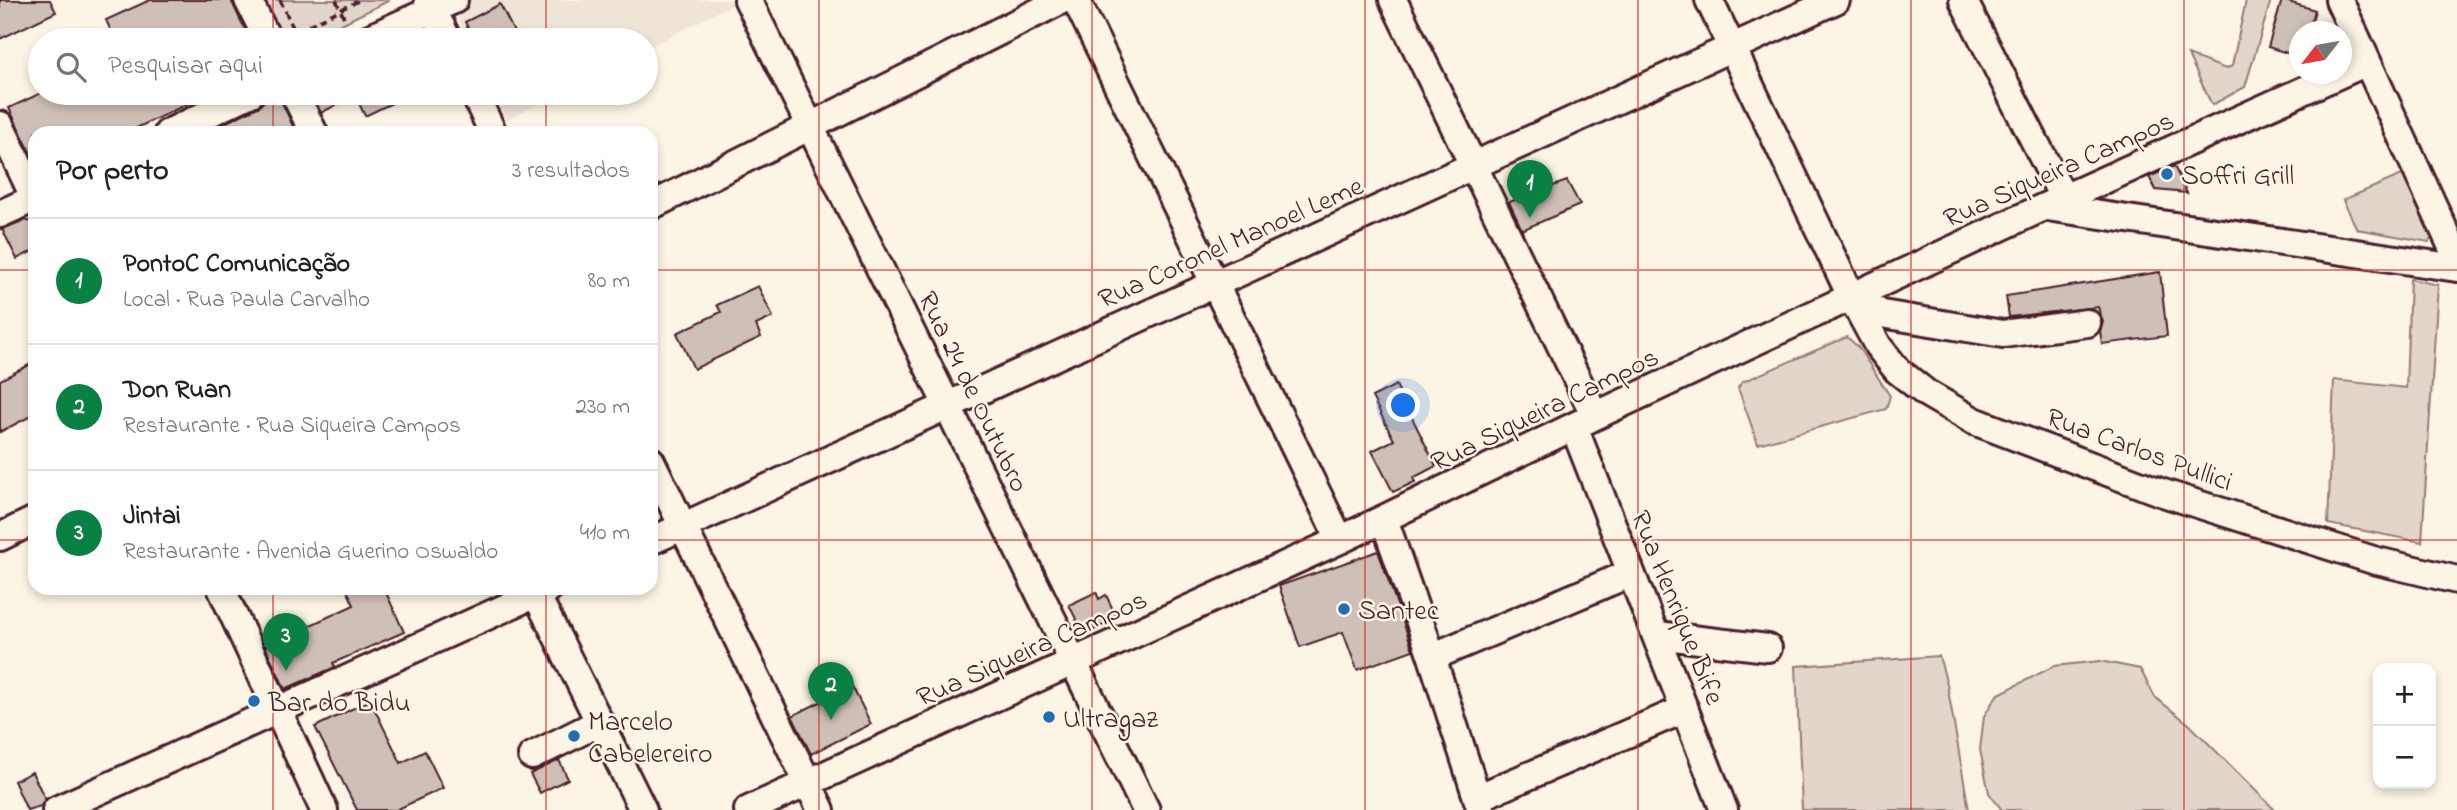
<!DOCTYPE html>
<html lang="pt">
<meta charset="utf-8">
<style>
body{margin:0;font-family:"Indie Flower",sans-serif;background:#f6f6f6;color:#222}
.controls{position:absolute;right:21px;bottom:21px;display:grid;overflow:hidden;border-radius:14px;box-shadow:0 4px 10px #0003}
.controls button{width:63px;height:63px;display:grid;place-items:center;padding:0;border:0;border-bottom:2px solid #e0e0e0;background:#fff;color:#222;font:35px sans-serif}
.compass{position:absolute;left:2289px;top:21px;width:63px;height:63px;border-radius:50%;background:#fff;box-shadow:0 4px 10px #0003;rotate:239deg}
.you{position:absolute;left:1404px;top:406px;width:24px;height:24px;margin:-18px;border:5px solid #fff;border-radius:50%;background:#1a73e8;box-shadow:0 0 0 10px #1a73e833}
.badge{display:grid;place-items:center;width:46px;height:46px;border-radius:50%;background:#0b8043;color:#fff;font-size:23px;font-weight:700}
.pin{position:absolute;translate:-50% -58px;filter:drop-shadow(0 2px 4px #0008)}
.pin::after{content:'';position:absolute;top:37px;width:24px;height:21px;background:inherit;clip-path:polygon(0 0,100% 0,50% 100%)}
.list{margin:0;padding:0;list-style:none}
h2{display:flex;justify-content:space-between;align-items:center;height:91px;margin:0;padding:0 28px;font-size:30px}
h2 small{font-size:23px;font-weight:400;color:#767676}
.list li{display:grid;grid-template-columns:46px 1fr auto;gap:21px;align-items:center;box-sizing:border-box;height:126px;padding:0 28px;border-top:2px solid #e0e0e0}
.list b{display:block;font-size:26px;white-space:nowrap}
.list p{margin:0;font-size:23px;white-space:nowrap;color:#767676}
.list em{font-size:23px;font-style:normal;color:#767676}
.icon{flex:none;width:38px;height:38px;fill:none;stroke:currentColor;stroke-width:2;stroke-linecap:round;stroke-linejoin:round}
.map{position:relative;flex:none;width:2457px;height:810px;overflow:hidden}
.search{position:absolute;background:#fff;box-shadow:0 4px 10px #0003;left:28px;top:28px;width:630px;height:77px;display:flex;align-items:center;gap:18px;box-sizing:border-box;padding:0 24px;border-radius:38px;color:#767676;font-size:26px}
.panel{position:absolute;background:#fff;box-shadow:0 4px 10px #0003;left:28px;top:126px;width:630px;height:469px;border-radius:21px}
.map>svg:first-child{display:block}
.built{fill:#eee5d7}
.green{fill:#e2d5ca;stroke:#967a7a;stroke-width:2}
.building{fill:#cfc0b7;stroke:#4a1f2b;stroke-width:2}
.lines{fill:none;stroke-linecap:round;stroke-linejoin:round}
.minor-casing{stroke:#4a1f2b;stroke-width:32}
.path{stroke:#4a1f2b;stroke-width:3.5;stroke-dasharray:7 5;stroke-linecap:butt}
.minor{stroke:#fcf5e5;stroke-width:26}
.grid{fill:none;stroke:#d62828;stroke-width:2;stroke-opacity:0.55}
.poi-dot{fill:#1f6fb2;stroke:#fcf5e5;stroke-width:2.5}
.labels{text-anchor:middle;stroke-width:5;stroke-linejoin:round;paint-order:stroke}
.street-label{font-size:28px;fill:#4a1f2b;stroke:#fcf5e5}
.poi-label{font-size:28px;fill:#4a1f2b;stroke:#fcf5e5;text-anchor:start}
</style>
<div class="map">
<svg width="2457" height="810" viewBox="0 0 2457 810">
<rect width="100%" height="100%" fill="#fcf5e5"/>
<filter id="ink" filterUnits="userSpaceOnUse"><feTurbulence type="fractalNoise" baseFrequency=".0143" numOctaves="2"/><feDisplacementMap in="SourceGraphic" scale="14" xChannelSelector="R" yChannelSelector="G"/><feConvolveMatrix kernelMatrix="1 2 1 2 8 2 1 2 1" color-interpolation-filters="sRGB"/></filter>
<g filter="url(#ink)">
<path class="built" d="M449 0H741L646 49V40H468Z
M494 93H561L507 120Z"/>
<path class="green" d="M261 0H390L309 40H280Z
M2246 0H2271L2245 87 2212 105 2188 55 2226 69 2232 66Z
M2404 174 2432 237 2429 242 2357 229 2343 200Z
M2410 279 2438 285 2422 542 2328 524 2334 380 2406 388Z
M1847 337 1858 347 1890 396 1886 409 1758 444 1738 388 1742 382Z
M1939 656 1947 684 1969 810H1802L1796 666Z
M2100 661 2140 669 2155 697 2189 724 2275 810H2002L1989 793 1980 750 1984 716 1997 695 2054 666Z"/>
<path class="building" d="M0 0H50L56 12 0 39Z
M150 0H231L250 40H115L106 20Z
M2282 0 2315 10 2309 32H2300V57L2268 47Z
M500 4 518 40H474L465 22Z
M41 93H211L126 133H35V162L9 108Z
M311 93H413L365 116 355 95 321 113Z
M279 95 296 133H204L258 107 265 100Z
M2174 166 2187 193 2156 190 2149 177Z
M1567 181 1580 205 1522 230 1509 202Z
M25 220 32 222 35 229V250L17 259 2 229Z
M2160 272 2167 336 2102 344 2100 331 2103 322 2098 307 2009 317 2006 296Z
M758 286 773 317 756 325 761 337 694 369 677 333 721 312 717 305Z
M35 362V414L0 432V380Z
M1396 385 1436 466 1413 478 1415 482 1393 492 1372 451 1394 440 1372 397Z
M1378 551 1413 650 1357 670 1343 632 1300 647 1279 586Z
M346 588H384L404 632 333 663 335 667 285 689 265 646 354 605Z
M1096 592 1099 599 1106 595 1117 618 1084 635 1069 605Z
M852 686 871 724 811 754 792 716Z
M370 700 401 763 425 751 443 788 396 810H357L315 727Z
M559 760 568 779 540 793 530 774Z
M32 772 45 799 41 806 27 810 14 781Z"/>
<g class="lines">
<defs>
<path id="minor" d="M248 0 268 40
M428 0 448 40
M748 0 1146 810
M1076 0 1340 540
M1393 0 1595 416
M1709 0 1852 298 1878 346 1897 370 1926 393 1974 421 2160 492 2373 560 2457 580
M1963 0 2064 199
M2339 0 2457 258
M365 40 454 0
M294 93 314 133
M474 93 493 133
M0 125 35 199
M168 133 251 93
M651 206 1062 0
M2047 207 2457 268
M0 214 35 198
M1852 298 1882 314 2003 334 2087 323
M1574 427 1724 810
M651 461 821 810
M1384 519 1432 657 1481 810
M0 537 35 520
M651 541C1045 358 1441 180 1836 0
M221 588 324 810
M533 588 643 810
M1657 635 1768 648
M1432 657 1631 573
M532 756 600 722
M1477 798 1685 709
M56 810 549 588
M748 810 1340 540 1595 416 2044 207 2367 62"/>
</defs>
<use href="#minor" class="minor-casing"/>
<path class="path" d="M280 0 295 32
M336 0 346 22
M291 40 295 32 360 0"/>
<use href="#minor" class="minor"/>
</g>
</g>
<path class="grid" d="M273 0V40M546 0V40M819 0V810M1092 0V810M1365 0V810M1638 0V810M1911 0V810M2184 0V810M273 93V133M546 93V133M0 270H35M651 270H2457M0 540H35M651 540H2457M273 588V810M546 588V810"/>
<g class="poi-dot">
<circle cx="2167" cy="174" r="7"/>
<circle cx="1344" cy="609" r="7"/>
<circle cx="254" cy="701" r="7"/>
<circle cx="1049" cy="717" r="7"/>
<circle cx="574" cy="736" r="7"/>
</g>
<g class="labels">
<g class="street-label">
<text transform="translate(2058 168) rotate(-24)" y="10">Rua Siqueira Campos</text>
<text transform="translate(1230 241) rotate(-24)" y="10">Rua Coronel Manoel Leme</text>
<text transform="translate(975 391) rotate(64)" y="10">Rua 24 de Outubro</text>
<text transform="translate(1544 408) rotate(-26)" y="10">Rua Siqueira Campos</text>
<text transform="translate(2140 448) rotate(20)" y="10">Rua Carlos Pullici</text>
<text transform="translate(1679 607) rotate(68)" y="10">Rua Henrique Bife</text>
<text transform="translate(1031 647) rotate(-24)" y="10">Rua Siqueira Campos</text>
</g>
<g class="poi-label">
<text x="2181" y="184">Soffri Grill</text>
<text x="1358" y="619">Santec</text>
<text x="268" y="711">Bar do Bidu</text>
<text x="1063" y="727">Ultragaz</text>
<text x="588" y="730">Marcelo<tspan x="588" dy="32">Cabelereiro</tspan></text>
</g>
</g>
</svg>
<div class="controls">
<button>+</button>
<button>−</button>
</div>
<svg class="compass" viewBox="-18 -18 36 36"><path d="M0-13l5 13h-10z" fill="#e53935"/><path d="M0 13l5-13h-10z" fill="#767676"/></svg>
<div class="you"></div>
<div class="pin badge" style="left:1530px;top:218px">1</div>
<div class="pin badge" style="left:831px;top:720px">2</div>
<div class="pin badge" style="left:286px;top:671px">3</div>
<div class="search"><svg class="icon" aria-label="search" viewBox="0 0 24 24"><circle cx="10" cy="10" r="6"/><path d="M15 15l6 6"/></svg>Pesquisar aqui</div>
<section class="panel">
<h2>Por perto<small>3 resultados</small></h2>
<ul class="list">
<li><span class="badge">1</span><div><b>PontoC Comunicação</b><p>Local · Rua Paula Carvalho</p></div><em>80 m</em></li>
<li><span class="badge">2</span><div><b>Don Ruan</b><p>Restaurante · Rua Siqueira Campos</p></div><em>230 m</em></li>
<li><span class="badge">3</span><div><b>Jintai</b><p>Restaurante · Avenida Guerino Oswaldo</p></div><em>410 m</em></li>
</ul>
</section>
</div>
